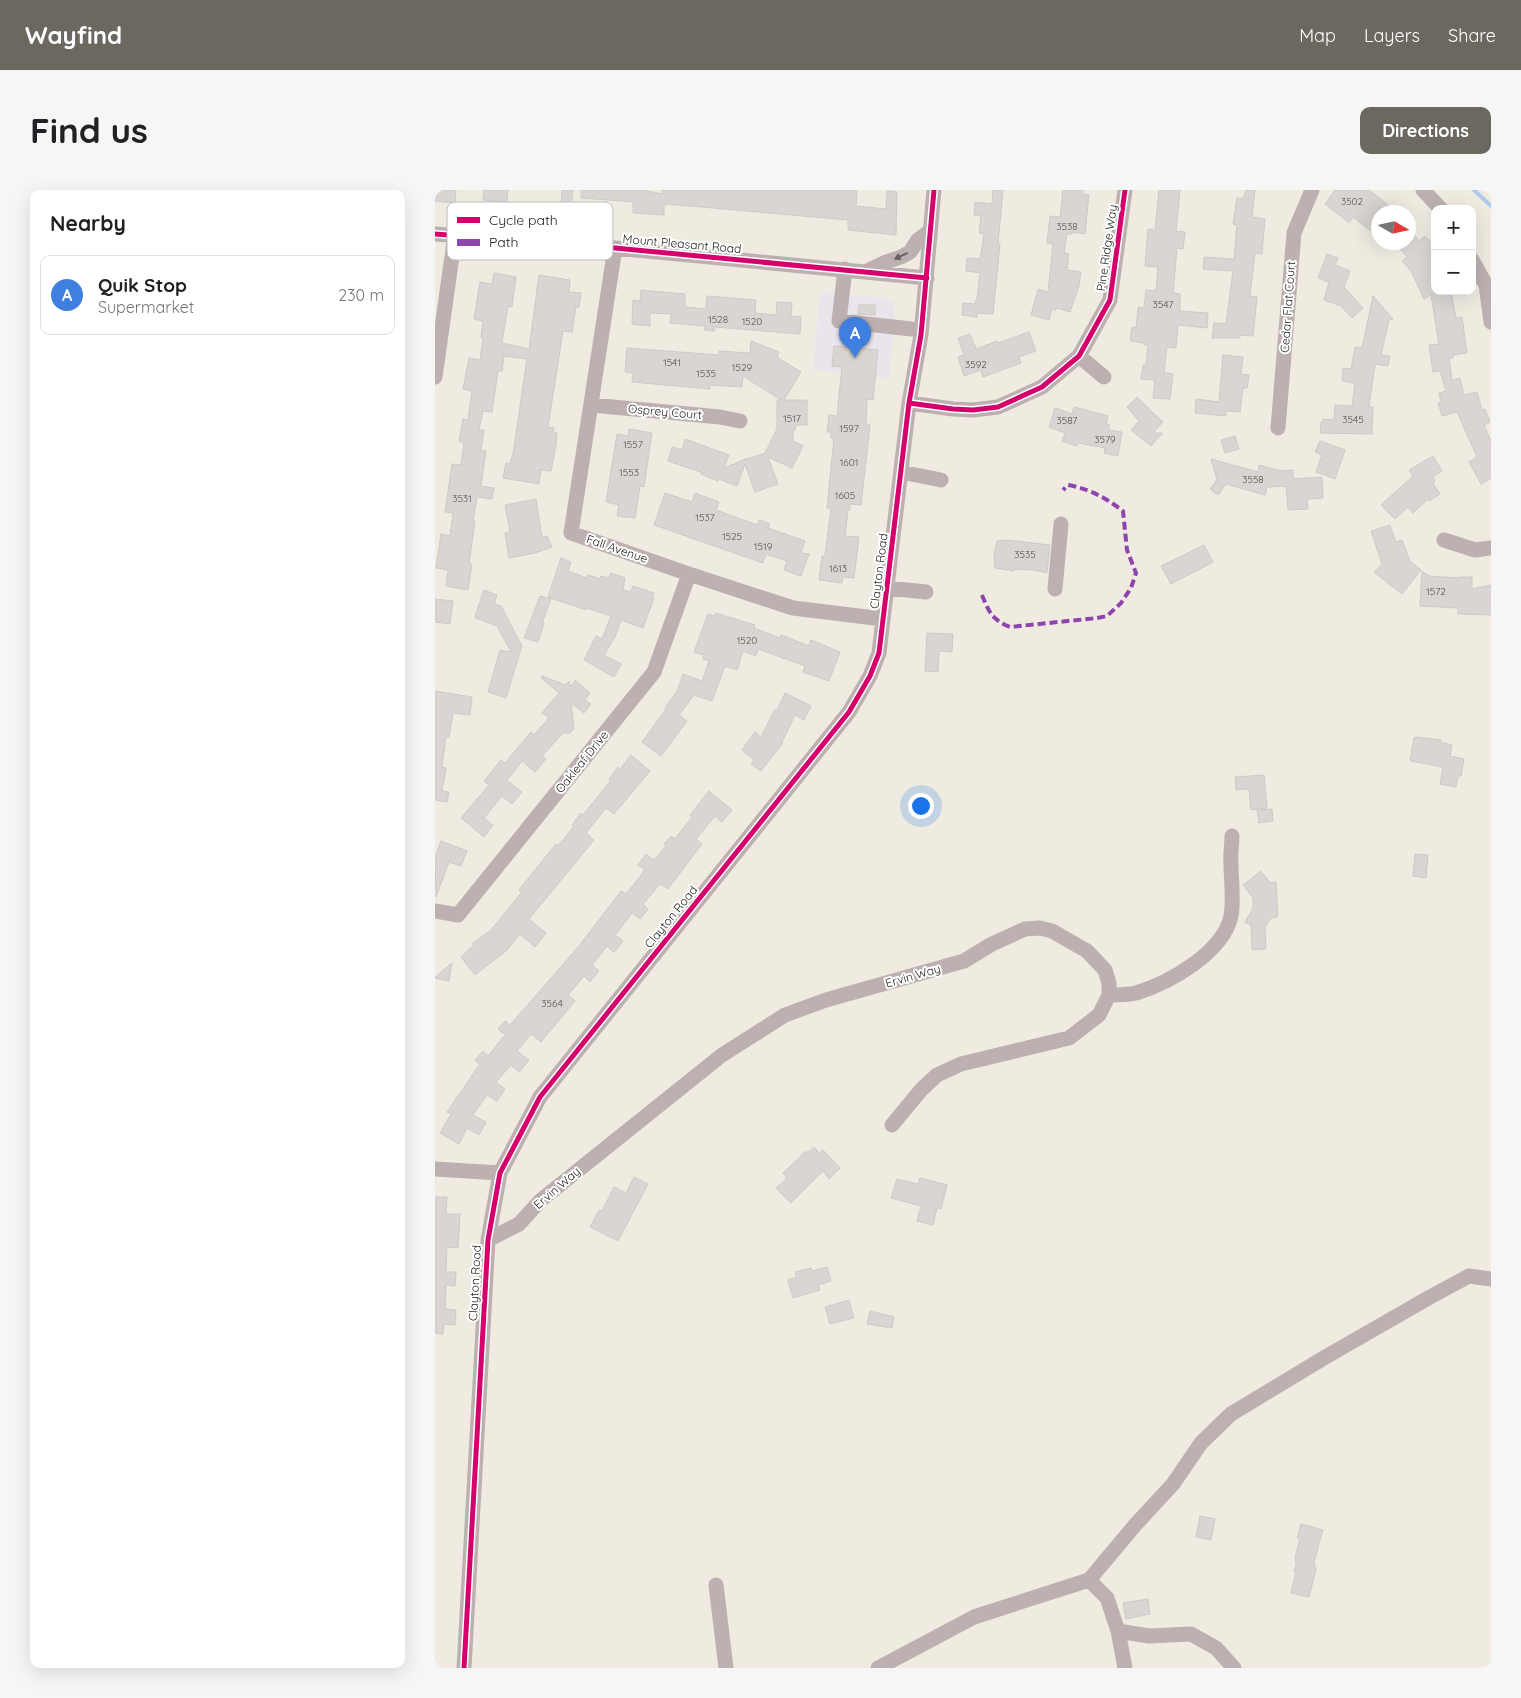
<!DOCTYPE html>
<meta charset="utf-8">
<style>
body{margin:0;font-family:Quicksand,sans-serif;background:#f6f6f6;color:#202124}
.controls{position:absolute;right:15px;top:15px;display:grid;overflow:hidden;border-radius:10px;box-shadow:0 5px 20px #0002}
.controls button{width:45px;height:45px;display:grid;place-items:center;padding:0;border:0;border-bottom:1px solid #e0e0e0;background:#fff;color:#202124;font:25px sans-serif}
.compass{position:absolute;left:936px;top:15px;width:45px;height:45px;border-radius:50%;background:#fff;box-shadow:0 5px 20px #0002;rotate:99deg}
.you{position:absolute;left:485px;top:615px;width:18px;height:18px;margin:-12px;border:4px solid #fff;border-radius:50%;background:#1a73e8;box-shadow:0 0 0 8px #1a73e833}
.badge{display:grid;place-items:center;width:32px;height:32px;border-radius:50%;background:#6b6860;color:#fff;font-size:16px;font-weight:700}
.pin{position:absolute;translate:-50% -41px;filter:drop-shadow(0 1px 2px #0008)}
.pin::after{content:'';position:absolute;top:26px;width:18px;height:15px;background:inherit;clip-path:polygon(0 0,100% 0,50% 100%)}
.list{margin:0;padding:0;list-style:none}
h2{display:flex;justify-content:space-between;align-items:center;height:65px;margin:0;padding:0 20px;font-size:21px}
h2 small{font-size:16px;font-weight:400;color:#757577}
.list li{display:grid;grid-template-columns:32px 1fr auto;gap:15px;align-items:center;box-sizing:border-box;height:80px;margin:0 10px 10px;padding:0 10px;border:1px solid #e0e0e0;border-radius:10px}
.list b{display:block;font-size:19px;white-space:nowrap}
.list p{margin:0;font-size:16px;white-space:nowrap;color:#757577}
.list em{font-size:16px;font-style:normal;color:#757577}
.map{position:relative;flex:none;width:1056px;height:1478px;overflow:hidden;border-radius:10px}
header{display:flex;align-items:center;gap:30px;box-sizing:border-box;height:70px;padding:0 25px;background:#6b6860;color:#fff}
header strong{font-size:24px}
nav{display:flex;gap:28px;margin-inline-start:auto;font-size:18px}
.intro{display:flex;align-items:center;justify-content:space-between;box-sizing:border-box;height:120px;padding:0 30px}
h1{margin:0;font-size:35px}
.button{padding:12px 22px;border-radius:10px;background:#6b6860;color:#fff;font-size:18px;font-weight:700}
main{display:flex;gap:30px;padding:0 30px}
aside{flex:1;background:#fff;border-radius:10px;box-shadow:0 5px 20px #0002}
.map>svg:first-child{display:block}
.commercial{fill:#eae5ed}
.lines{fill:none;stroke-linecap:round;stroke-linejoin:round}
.stream{stroke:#aecaed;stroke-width:4}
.building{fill:#dad5d2;stroke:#cec9c7}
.minor{stroke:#bcb1b0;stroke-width:15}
.quiet{stroke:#8e44ad;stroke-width:4;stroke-dasharray:8 4;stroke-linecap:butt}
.cycleway-casing{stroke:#fff;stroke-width:8}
.cycleway{stroke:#d6006c;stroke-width:5}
.oneway{fill:#68625e}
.labels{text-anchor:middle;stroke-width:4;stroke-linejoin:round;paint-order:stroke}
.number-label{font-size:10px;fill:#54504b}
.street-label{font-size:12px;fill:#24211b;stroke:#fff}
.key{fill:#fff;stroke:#bdbcbb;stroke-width:1}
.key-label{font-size:14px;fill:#24211b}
</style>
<header>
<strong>Wayfind</strong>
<nav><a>Map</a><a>Layers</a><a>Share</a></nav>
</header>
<div class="intro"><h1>Find us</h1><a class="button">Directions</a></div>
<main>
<aside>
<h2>Nearby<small></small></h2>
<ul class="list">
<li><span class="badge" style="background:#3f7fe0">A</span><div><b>Quik Stop</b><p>Supermarket</p></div><em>230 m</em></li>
</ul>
</aside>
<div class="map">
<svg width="1056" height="1478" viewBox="0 0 1056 1478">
<rect width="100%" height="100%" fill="#efebe1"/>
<path class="commercial" d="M385 103 449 108 457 112 460 122 454 188 378 179Z"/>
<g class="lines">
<path class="stream" d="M1039 0 1056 16"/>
</g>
<path class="building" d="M0 0H21L20 13 0 11Z
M49 0H73L72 12 48 10Z
M127 0H138L136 17 126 16Z
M146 0H207L227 4V0H422L421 16 451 19 452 1 462 2 461 45 413 40V30L255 16 229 14V25L198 23V12L146 8Z
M558 0H568L563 54H565L558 124 542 123V127L527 125 528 113 540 114 541 110H542L545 83 531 81 532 68 545 69 549 44 544 43 546 26 539 25 540 12 557 14Z
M628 0H648L647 4 654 5 650 44 637 42V44H632L629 63 634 64 632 80 646 82 644 96 635 122 622 118 621 120 617 119 614 130 596 125 603 99 613 102 618 54 612 53 615 26 625 27Z
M724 0H745L741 41 750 42 748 59 742 58 738 103 745 104V121L773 123 772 138 743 135 741 158 732 157 729 183 738 184 735 209 718 208 720 190 706 189 708 175H711L713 155H709V153L695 151 697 137 701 138 703 117 709 118 711 100 721 101 723 77 710 76 713 39 720 40Z
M811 0H820L817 27 830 29 827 64 820 63 815 106 822 107 818 146 805 145V148H777L779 133 791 134 798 81 768 79 769 67 799 69 802 35 798 34 802 8 808 9Z
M900 0H934L962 22H944V47L918 27 914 33 890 14Z
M974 38 984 51 990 46 1000 57V101H1016L1021 128 1027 127 1032 163 1018 165V168H1014L1017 190 1025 188 1029 205 1042 202 1047 220 1050 219 1055 232 1049 235 1056 251V288L1046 294 1034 272 1042 267 1022 222 1007 226 1003 213 1006 212 1004 203 1011 201 1005 181 998 182 994 155 1004 154 996 105 989 109 976 81 967 71 972 67 960 52H974Z
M892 64 903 68 900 75 915 81 909 97 928 118 917 128 906 116 889 110 894 92 883 88Z
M59 83 81 87 77 117 73 116 67 153 94 159 104 85 135 90 134 102 146 103 144 117H141L137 142 128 141 113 237 119 238 118 243H122L121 255 116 281 106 280 104 294 68 288 71 273 75 274 78 264 92 169 69 166 67 181H63L57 222 48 221 44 240H49L46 261H51L46 296 59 298 57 309 42 307 38 331H40L34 374H37L33 400 11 396 13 380 1 378 6 344 15 346 18 323 10 322 17 274 26 275 29 253 24 251 28 229 33 230 37 201 28 199 34 168 45 170 48 149 46 147 48 131 39 129 45 92 57 94Z
M206 100 250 104V117L271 119 272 106 321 110 320 123 341 125 342 112 357 113 356 126 366 127 365 144 280 137 279 141 269 140 270 136 235 133 236 124 215 123V136L197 134 198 110 205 111Z
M938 106 958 129 954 130 946 165 955 166 953 176 940 174 934 217H938L937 244 885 243 886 232H888V229L899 230 900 215 917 216 920 193 907 191 908 178 916 179 920 157 927 158Z
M424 115H440V125L423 124Z
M594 142 601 161 584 167 586 173 548 187 546 180 529 186 523 167 529 165 523 148 535 144 541 159 562 151 563 153Z
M316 151 344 162 342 167 366 182 349 210H372V235H362L358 242V251L368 256 357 278 333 267 343 294 320 302 310 274 302 296 284 289 283 291 266 284V282L233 271 237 257 247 260 250 249 294 265 289 278 313 268 312 269 330 263 342 239V210H346L308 186 307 197 275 195V199L197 192 198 183 190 182 192 158 284 165V161L315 163Z
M399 156 443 160 438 210 432 209 431 235H435L426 315 415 314V320H413L410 346 424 347 419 388 408 387 407 393 384 390 387 366H390L396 318H392L399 248H396V242H392L394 225 402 226 407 177 397 176Z
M788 165 808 167 806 184 814 185 812 198H808L805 222 791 221V226L760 223 761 209 784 212Z
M702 207 728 232 718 243H728L716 256 696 240 704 231 692 217Z
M639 217 673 226 671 234H674V240L687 242 683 266 669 263 670 258 643 253 642 256 627 251 630 243 614 237 620 218 637 224Z
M194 239 217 243 209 297 205 296 200 328 182 326 184 315 171 312 182 244 193 246Z
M800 246 804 259 790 263 786 250Z
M885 251 910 260 900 289 881 282 887 265 880 262Z
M998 266 1007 281 998 287 1000 291 998 293 1005 304 994 311 993 309 978 323 973 317 960 329 946 315 978 286 974 280Z
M776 269 823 282 824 275 846 281 858 280V289L887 287 888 308 872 309 873 319 853 320 851 296 832 297 830 305 791 294 783 305 775 299 782 290Z
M230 303 257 312 260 303 284 312 281 320 322 335 324 330 335 334 333 338 370 351 366 363 374 364 366 386 349 380 352 371 331 364 328 373 219 335Z
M101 309 107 348 112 346 117 357 100 363 74 368 70 343 75 342 70 315Z
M955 335 961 352 967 350 975 371 986 380 967 404 939 382 947 374 936 341Z
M572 350 615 355 612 383 598 380 579 379V381L560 378 559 365 562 351Z
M769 355 778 372 736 394 726 376Z
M126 368 136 372 133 381 152 388 153 385 165 389 166 386 174 388 176 383 190 388 188 400 196 402 198 396 219 403 217 408H219L208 438 186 430 180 447 169 465 186 474 179 487 149 470 161 446 167 449 176 426 152 418 151 420 113 407Z
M987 381 994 386 1023 388V387H1037V399L1056 395V425L1023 424V418L985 416Z
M49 400 62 405 59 414 66 416 87 456 71 508 53 502 65 460 76 462 62 436 41 428 40 426Z
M105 406 116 409 107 433H109L103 452 89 448Z
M0 409 18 411 15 434 0 432Z
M281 423 320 435 319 438 345 448 346 445 374 456 376 450 405 462 394 491 368 482 370 476 323 459 321 466 308 461 302 480 290 476 277 511 259 505 244 525 252 531 226 566 207 552 231 519 230 518 242 501 248 484 267 491 274 471 268 469 269 465 259 462 273 424 280 426Z
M492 443 518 444 517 462 504 461 503 482 490 481Z
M107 486 131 495 134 491 136 497 140 490 155 503 150 510 156 514 149 523 136 513 139 539 135 543H128L107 566 111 569 100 582 87 571 72 590 87 602 77 614 67 606 49 628 58 635 49 647 26 628 54 595 49 591 66 570 70 573 96 542 99 545 114 528 107 523 124 503 106 488Z
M0 501 37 507 35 525 18 523 14 547H11L7 577 11 578 7 601 14 602 12 612 1 610 0 608Z
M350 503 376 516 369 530 360 525 347 552 348 553 326 581 316 574 319 570 307 560 320 542 326 547 340 519 342 520Z
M981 547 1006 550 1005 552 1017 555 1015 566 1029 569 1026 586H1023L1021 597 1005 594 1008 577 975 571 979 548Z
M196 565 215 581 179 624 171 618 151 643 159 650 94 729 111 743 100 757 85 744 71 761 40 785 26 767 39 755 38 753 56 740 87 702 84 700 121 654 123 656 139 636 137 635 146 623 148 625 176 590 174 589 183 577 185 579Z
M829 585 832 618 816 620 814 599 801 600 800 587Z
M274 601 297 620 287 632 280 626 261 649 267 654 233 699 225 694 208 714 213 719 205 729 197 723 180 745 188 751 179 762 172 756 157 775 164 781 155 792 149 786 133 805 140 811 106 852 96 844 82 861 94 870 84 882 76 875 61 892 70 899 62 911 52 905 38 925 51 932 44 945 32 938 24 954 5 943 16 924 12 922 45 874 40 870 48 861 53 866 70 845 63 839 70 831 75 835 144 756 186 701 191 704 210 680 203 675 211 664 219 670 231 656 229 654 236 646 240 649 257 627 255 625Z
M837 619 838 631 824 633 822 620Z
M6 651 32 661 26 676 14 672 1 707 0 667Z
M980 664 993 665 991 688 978 686Z
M826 681 835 693 841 692 843 727 836 728 830 737 831 759 817 760 816 735 810 732 818 718V708L808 695Z
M17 773 14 791 0 788V787Z
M379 957 384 963 388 960 405 978 394 989 388 981 356 1013 341 998 352 988 348 983 371 961 372 963Z
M199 987 213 994 183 1051 155 1037 164 1020 167 1021 179 997 191 1003Z
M485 988 512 995 506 1019 502 1018 498 1035 482 1031 486 1016 456 1008 462 989 483 994Z
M0 1007H12L11 1024H25L23 1058 12 1057 11 1082H21L20 1096 11 1095 10 1119 21 1120 20 1135 9 1134 8 1144 0 1143Z
M392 1077 396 1091 383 1095 385 1100 358 1108 353 1090 362 1087 360 1082 376 1078 377 1081Z
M414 1110 419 1128 395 1134 390 1117Z
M435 1121 459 1127 457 1138 432 1134Z
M765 1326 780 1329 776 1350 761 1347Z
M866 1334 888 1340 879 1372 881 1380 874 1407 856 1403 861 1382 859 1381 861 1375 860 1367 865 1349 862 1348Z
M713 1409 715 1424 691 1429 688 1413Z"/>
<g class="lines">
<path class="minor" d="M988 0 1006 19
M0 44 180 58 492 88
M180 58 136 343 254 384 358 418 448 429
M1037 70 1051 95 1056 132
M410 79 404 131 486 140
M430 82 451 72 466 67 475 62 483 50 495 41
M644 166 669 187
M0 187 20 45
M474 213 518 219 538 220 563 217 607 197 644 166 675 110 690 0
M156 215 285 227 305 231
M843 238 859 43 877 0
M466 282 506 290
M1009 350 1040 360 1056 358
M452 398 491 402
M620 399 626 334
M0 721 23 725 219 482 254 384
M674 805C683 805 692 805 701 803 734 793 788 763 796 726 799 709 796 690 796 673 795 664 797 655 797 646
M0 979 65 983
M53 1050 84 1034 106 1010 287 865 350 825 391 810 529 771 557 754 590 739 605 738 617 741 652 761 670 780 674 793V805L664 825 634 848 526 874 502 885 486 900 457 935
M281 1395 291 1478
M683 1441 690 1478
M29 1478 53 1050 65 983 105 907 414 522 435 486 444 463 474 213 486 145 499 0
M443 1478 539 1427 654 1390
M799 1478 781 1458 756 1444 714 1446 683 1441 672 1408 654 1390 701 1334 738 1294 766 1253 796 1224 887 1169 995 1107 1034 1086 1056 1089"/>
<path class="quiet" d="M547 405C554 422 557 430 575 437L662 428 672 426 686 413 696 398 701 383 692 360 688 321C671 308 655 299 633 295L628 300"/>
<defs>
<path id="cycleway" d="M0 44 180 58 492 88
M474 213 518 219 538 220 563 217 607 197 644 166 675 110 690 0
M29 1478 53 1050 65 983 105 907 414 522 435 486 444 463 474 213 486 145 499 0"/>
</defs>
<use href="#cycleway" class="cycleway-casing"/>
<use href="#cycleway" class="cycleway"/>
</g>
<defs><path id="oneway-solid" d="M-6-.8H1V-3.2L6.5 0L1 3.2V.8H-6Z" transform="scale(1.25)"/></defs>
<use class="oneway" href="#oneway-solid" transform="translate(466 66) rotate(155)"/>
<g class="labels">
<g class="number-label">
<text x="917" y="15">3502</text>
<text x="632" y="40">3538</text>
<text x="728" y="118">3547</text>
<text x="283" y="133">1528</text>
<text x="317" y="135">1520</text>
<text x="237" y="176">1541</text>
<text x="541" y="178">3592</text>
<text x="307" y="181">1529</text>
<text x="271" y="187">1535</text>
<text x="357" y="232">1517</text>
<text x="918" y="233">3545</text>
<text x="632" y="234">3587</text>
<text x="414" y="242">1597</text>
<text x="670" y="253">3579</text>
<text x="198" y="258">1557</text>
<text x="414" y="276">1601</text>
<text x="194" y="286">1553</text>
<text x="818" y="293">3558</text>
<text x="410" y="309">1605</text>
<text x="27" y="312">3531</text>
<text x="270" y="331">1537</text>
<text x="297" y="350">1525</text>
<text x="328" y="360">1519</text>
<text x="590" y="368">3535</text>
<text x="403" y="382">1613</text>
<text x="1001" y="405">1572</text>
<text x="312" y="454">1520</text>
<text x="117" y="817">3564</text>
</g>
<g class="street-label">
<text transform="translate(247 54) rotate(5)" y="4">Mount Pleasant Road</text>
<text transform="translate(672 58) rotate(-82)" y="4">Pine Ridge Way</text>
<text transform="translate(853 117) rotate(-86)" y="4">Cedar Flat Court</text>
<text transform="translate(230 222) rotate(5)" y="4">Osprey Court</text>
<text transform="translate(182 359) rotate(19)" y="4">Fall Avenue</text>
<text transform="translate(444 381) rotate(-83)" y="4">Clayton Road</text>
<text transform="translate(147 572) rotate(-51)" y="4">Oakleaf Drive</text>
<text transform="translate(236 727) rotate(-51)" y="4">Clayton Road</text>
<text transform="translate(478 786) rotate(-16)" y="4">Ervin Way</text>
<text transform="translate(122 998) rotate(-41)" y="4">Ervin Way</text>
<text transform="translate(40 1093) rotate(-87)" y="4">Clayton Road</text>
</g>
</g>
<rect x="12" y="12" width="166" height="58" rx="8" class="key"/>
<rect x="22" y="27" width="23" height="6" fill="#d6006c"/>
<rect x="22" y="49" width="23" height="7" fill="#8e44ad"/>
<g class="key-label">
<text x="54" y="35">Cycle path</text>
<text x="54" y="57">Path</text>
</g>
</svg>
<div class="controls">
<button>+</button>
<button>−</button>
</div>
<svg class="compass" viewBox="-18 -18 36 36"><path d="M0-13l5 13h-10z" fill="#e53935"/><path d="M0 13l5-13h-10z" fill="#757577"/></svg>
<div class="you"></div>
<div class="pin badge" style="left:420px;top:168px;background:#3f7fe0">A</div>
</div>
</main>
